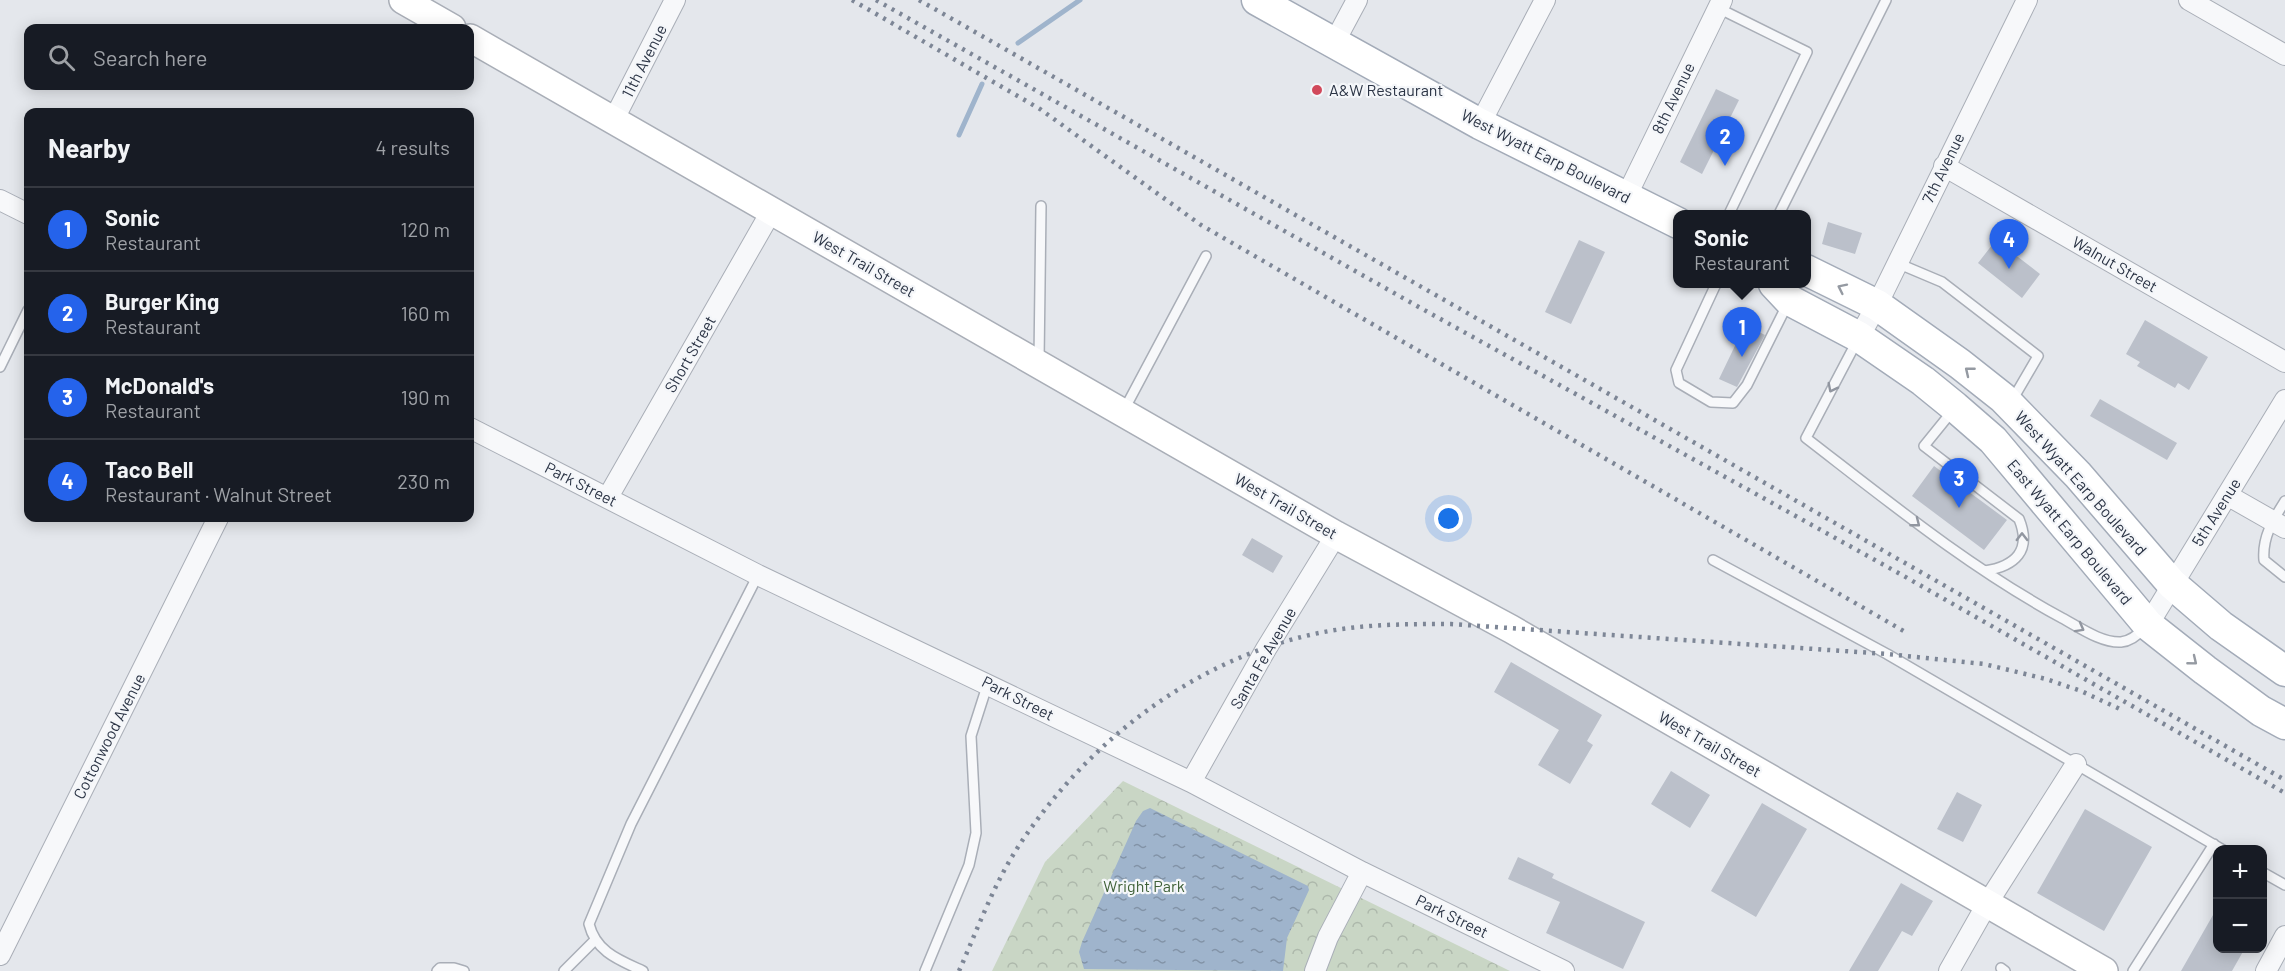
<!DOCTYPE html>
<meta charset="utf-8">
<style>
body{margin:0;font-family:Barlow,sans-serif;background:#242831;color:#f1f3f6}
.controls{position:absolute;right:18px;bottom:18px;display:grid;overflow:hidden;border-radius:12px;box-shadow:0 3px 15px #0003}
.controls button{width:54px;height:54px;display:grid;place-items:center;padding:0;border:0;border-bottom:2px solid #363941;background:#171b24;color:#f1f3f6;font:30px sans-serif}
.you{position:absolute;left:1449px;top:519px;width:21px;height:21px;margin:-15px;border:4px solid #fff;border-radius:50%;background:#1a73e8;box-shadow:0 0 0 9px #1a73e833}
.badge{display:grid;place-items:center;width:39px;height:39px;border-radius:50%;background:#2563eb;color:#fff;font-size:20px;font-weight:700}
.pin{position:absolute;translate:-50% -50px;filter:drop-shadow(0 2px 3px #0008)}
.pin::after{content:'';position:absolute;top:32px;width:21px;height:18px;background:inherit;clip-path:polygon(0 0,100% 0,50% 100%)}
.popup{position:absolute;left:1673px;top:210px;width:138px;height:78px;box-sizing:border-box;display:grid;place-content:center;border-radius:12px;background:#171b24;filter:drop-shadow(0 2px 4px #0005);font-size:20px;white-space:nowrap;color:#9ea1a6}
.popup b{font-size:22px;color:#f1f3f6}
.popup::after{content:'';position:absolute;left:50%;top:100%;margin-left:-12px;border:12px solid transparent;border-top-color:#171b24}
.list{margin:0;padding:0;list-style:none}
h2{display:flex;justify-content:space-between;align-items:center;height:78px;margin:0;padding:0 24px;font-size:26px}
h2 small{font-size:20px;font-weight:400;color:#9ea1a6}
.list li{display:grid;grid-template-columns:39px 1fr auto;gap:18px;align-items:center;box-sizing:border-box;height:84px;padding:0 24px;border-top:2px solid #363941}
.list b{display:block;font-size:22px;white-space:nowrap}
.list p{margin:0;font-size:20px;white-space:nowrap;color:#9ea1a6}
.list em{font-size:20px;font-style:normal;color:#9ea1a6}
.icon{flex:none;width:33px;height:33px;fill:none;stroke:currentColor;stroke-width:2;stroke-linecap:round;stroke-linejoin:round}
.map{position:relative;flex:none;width:2285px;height:971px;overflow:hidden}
.search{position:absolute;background:#171b24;box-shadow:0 3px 15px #0003;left:24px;top:24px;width:450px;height:66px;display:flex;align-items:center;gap:15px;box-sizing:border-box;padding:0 21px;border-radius:12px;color:#9ea1a6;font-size:22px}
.panel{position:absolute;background:#171b24;box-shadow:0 3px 15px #0003;left:24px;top:108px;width:450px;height:414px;border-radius:12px}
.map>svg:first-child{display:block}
.forest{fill:url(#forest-crowns)}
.water{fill:url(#water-ripples)}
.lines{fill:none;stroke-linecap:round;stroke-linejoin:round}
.stream{stroke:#9fb4cc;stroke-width:5}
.building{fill:#bbc0ca}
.service-casing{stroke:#a9aeb7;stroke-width:12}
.minor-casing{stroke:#a9aeb7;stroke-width:22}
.secondary-casing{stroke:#a9aeb7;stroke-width:30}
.primary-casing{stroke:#a3abb8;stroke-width:33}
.service{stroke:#f7f8fa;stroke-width:9}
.minor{stroke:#f7f8fa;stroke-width:20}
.secondary{stroke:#fff;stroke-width:27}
.primary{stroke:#fff;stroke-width:30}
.rail{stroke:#7d8696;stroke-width:4.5;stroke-dasharray:3 6;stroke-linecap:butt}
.oneway{stroke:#959aa2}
.oneway2{stroke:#9196a0}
.poi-dot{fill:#d1495b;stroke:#f4f6f9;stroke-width:2}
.labels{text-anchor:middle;stroke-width:4.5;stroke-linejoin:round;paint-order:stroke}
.street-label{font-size:16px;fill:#2b3445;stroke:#f4f6f9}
.poi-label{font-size:16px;fill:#2b3445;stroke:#f4f6f9;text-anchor:start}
.park-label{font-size:16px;fill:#3f6138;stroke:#f4f6f9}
</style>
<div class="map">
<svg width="2285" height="971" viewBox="0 0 2285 971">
<defs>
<pattern id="forest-crowns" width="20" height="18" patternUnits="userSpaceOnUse" patternTransform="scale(1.5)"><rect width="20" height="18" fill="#c9d6c5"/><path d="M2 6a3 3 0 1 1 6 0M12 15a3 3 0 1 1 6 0" fill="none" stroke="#adb8ab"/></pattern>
<pattern id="water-ripples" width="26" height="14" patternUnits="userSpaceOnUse" patternTransform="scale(1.5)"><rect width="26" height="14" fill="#9fb4cc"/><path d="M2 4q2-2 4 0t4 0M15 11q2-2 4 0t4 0" fill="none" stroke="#8293a7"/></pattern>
</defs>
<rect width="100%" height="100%" fill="#e4e7ec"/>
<path class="forest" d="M1123 781 1510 971H992L1045 862Z"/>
<path class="water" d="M1150 808 1308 886 1309 890 1287 938 1283 971 1084 969 1079 952 1082 942 1136 821 1143 811Z"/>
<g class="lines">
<path class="stream" d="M1018 43 1080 0
M959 135 982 84"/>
</g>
<path class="building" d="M1716 89 1739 100 1702 174 1680 162Z
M1828 222 1862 233 1855 254 1822 244Z
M1579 240 1605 252 1571 324 1545 312Z
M1996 240 2040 274 2022 298 1978 263Z
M2145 320 2208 357 2189 390 2178 383 2175 388 2137 366 2140 362 2126 354Z
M1745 325 1765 335 1737 387 1719 379Z
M2100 399 2177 443 2167 460 2090 416Z
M1934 466 2007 520 1984 550 1912 496Z
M1252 538 1283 556 1273 573 1242 555Z
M1511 662 1602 715 1587 741 1593 745 1570 784 1538 765 1559 730 1494 692Z
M1671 771 1710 795 1690 828 1651 804Z
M1957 792 1982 805 1963 842 1937 829Z
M1762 803 1807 829 1756 917 1711 891Z
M2085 809 2152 847 2104 931 2037 893Z
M1518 857 1554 874 1552 878 1645 922 1623 969 1546 933 1560 902 1508 879Z
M1901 883 1933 901 1912 936 1902 931 1878 971H1849Z
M2217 908V948H2245L2232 971H2181Z"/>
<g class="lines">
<defs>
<path id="service" d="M1718 8 1807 52 1729 214
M1779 214 1886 0
M1897 263 1942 282 2038 356 2017 392 2007 396
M1716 284 1676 370 1679 383 1711 402 1733 403 1747 385 1787 305
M1857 341 1806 438C1889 502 1970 568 2062 618 2079 627 2101 643 2121 642 2131 641 2138 635 2144 628
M1039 361 1041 206
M0 367 28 310
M1954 409 1924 446 2019 519C2032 551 2015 566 1985 571
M1124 410 1206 256
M2285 501C2273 520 2262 537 2264 560L2285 577
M1713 560 1887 654 2223 850
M2262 872 2285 885
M2001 968 2005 971
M437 971 440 968H454L464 971
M564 971 594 941
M643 971C619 960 596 952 589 924L631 824 758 575
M925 971 969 865 976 833 971 736 988 683
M2133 971 2214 844"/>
<path id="minor" d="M2189 0 2285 55
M1334 43 1357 0
M613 121 675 0
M1480 124 1545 0
M1944 166 2285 362
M1626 197 1722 0
M0 200 28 214
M1859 337 1877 305 2027 0
M470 428 758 575 1191 782 1362 872 1564 971
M2227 495 2285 528
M608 497 772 210
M2148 625 2285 400
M1191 782 1266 649 1336 535
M0 955 218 518
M1315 971 1328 937 1362 872
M1949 971 1987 904 2076 764
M2266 971 2285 936"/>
<path id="secondary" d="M403 0 452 28
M470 38 1336 535 1511 629 2104 971"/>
<path id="primary" d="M1257 0 1480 124 1678 223
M1806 270 1877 305 1960 364 2003 398 2078 475 2172 584 2221 626 2285 671
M1774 284 1789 300 1859 337 1923 381 1955 407 1993 440 2148 625 2205 670 2261 711 2285 724"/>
</defs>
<use href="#service" class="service-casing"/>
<use href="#minor" class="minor-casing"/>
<use href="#secondary" class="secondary-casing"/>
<use href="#primary" class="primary-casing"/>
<use href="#service" class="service"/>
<use href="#minor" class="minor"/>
<use href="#secondary" class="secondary"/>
<use href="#primary" class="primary"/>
<path class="rail" d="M852 0 1040 109 1201 225 1907 633
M876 0 1417 306 1902 575 2285 793
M919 0 2285 780
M959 971C978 928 994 883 1020 844 1093 734 1209 648 1342 629 1378 624 1414 624 1451 624L1887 654 1984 664 2046 679 2081 691 2122 710"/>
</g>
<defs><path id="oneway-chevron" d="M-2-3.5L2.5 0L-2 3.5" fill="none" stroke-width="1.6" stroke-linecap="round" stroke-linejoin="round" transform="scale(1.5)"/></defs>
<g class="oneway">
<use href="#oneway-chevron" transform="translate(1842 288) rotate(-154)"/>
<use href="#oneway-chevron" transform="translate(1969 371) rotate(-141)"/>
<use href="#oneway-chevron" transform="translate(2193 661) rotate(39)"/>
</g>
<g class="oneway2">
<use href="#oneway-chevron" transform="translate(1832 388) rotate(117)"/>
<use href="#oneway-chevron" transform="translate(1916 523) rotate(38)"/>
<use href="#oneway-chevron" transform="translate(2022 537) rotate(-90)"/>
<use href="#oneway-chevron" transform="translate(2080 628) rotate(29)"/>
</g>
<circle class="poi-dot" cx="1317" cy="90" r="6"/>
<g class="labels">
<g class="street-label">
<text transform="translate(644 61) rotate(-63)" y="6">11th Avenue</text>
<text transform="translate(1673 98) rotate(-64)" y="6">8th Avenue</text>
<text transform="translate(1546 156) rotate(27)" y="6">West Wyatt Earp Boulevard</text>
<text transform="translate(1943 168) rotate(-64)" y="6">7th Avenue</text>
<text transform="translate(864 264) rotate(30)" y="6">West Trail Street</text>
<text transform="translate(2115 264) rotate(30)" y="6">Walnut Street</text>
<text transform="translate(690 354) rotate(-60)" y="6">Short Street</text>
<text transform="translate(2081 483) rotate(48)" y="6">West Wyatt Earp Boulevard</text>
<text transform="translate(581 484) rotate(27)" y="6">Park Street</text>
<text transform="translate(1286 506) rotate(30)" y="6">West Trail Street</text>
<text transform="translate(2216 512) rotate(-58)" y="6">5th Avenue</text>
<text transform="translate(2070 532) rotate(50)" y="6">East Wyatt Earp Boulevard</text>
<text transform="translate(1263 658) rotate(-60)" y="6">Santa Fe Avenue</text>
<text transform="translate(1018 698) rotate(27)" y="6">Park Street</text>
<text transform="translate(109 736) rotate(-63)" y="6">Cottonwood Avenue</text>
<text transform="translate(1710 744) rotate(30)" y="6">West Trail Street</text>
<text transform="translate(1452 916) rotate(26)" y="6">Park Street</text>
</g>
<g class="poi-label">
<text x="1329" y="96">A&amp;W Restaurant</text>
</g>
<g class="park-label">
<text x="1144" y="892">Wright Park</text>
</g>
</g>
</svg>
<div class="controls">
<button>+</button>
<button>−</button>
</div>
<div class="you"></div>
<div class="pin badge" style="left:1742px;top:357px">1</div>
<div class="popup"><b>Sonic</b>Restaurant</div>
<div class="pin badge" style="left:1725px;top:166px">2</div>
<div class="pin badge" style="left:1959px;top:508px">3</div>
<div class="pin badge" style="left:2009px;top:269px">4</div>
<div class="search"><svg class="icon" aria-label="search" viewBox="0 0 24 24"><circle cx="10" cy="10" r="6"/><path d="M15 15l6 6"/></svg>Search here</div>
<section class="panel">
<h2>Nearby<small>4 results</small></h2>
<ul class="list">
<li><span class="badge">1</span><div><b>Sonic</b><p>Restaurant</p></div><em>120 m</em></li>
<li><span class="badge">2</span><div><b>Burger King</b><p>Restaurant</p></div><em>160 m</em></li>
<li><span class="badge">3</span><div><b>McDonald's</b><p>Restaurant</p></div><em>190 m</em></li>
<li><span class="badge">4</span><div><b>Taco Bell</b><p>Restaurant · Walnut Street</p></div><em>230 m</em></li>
</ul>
</section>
</div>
